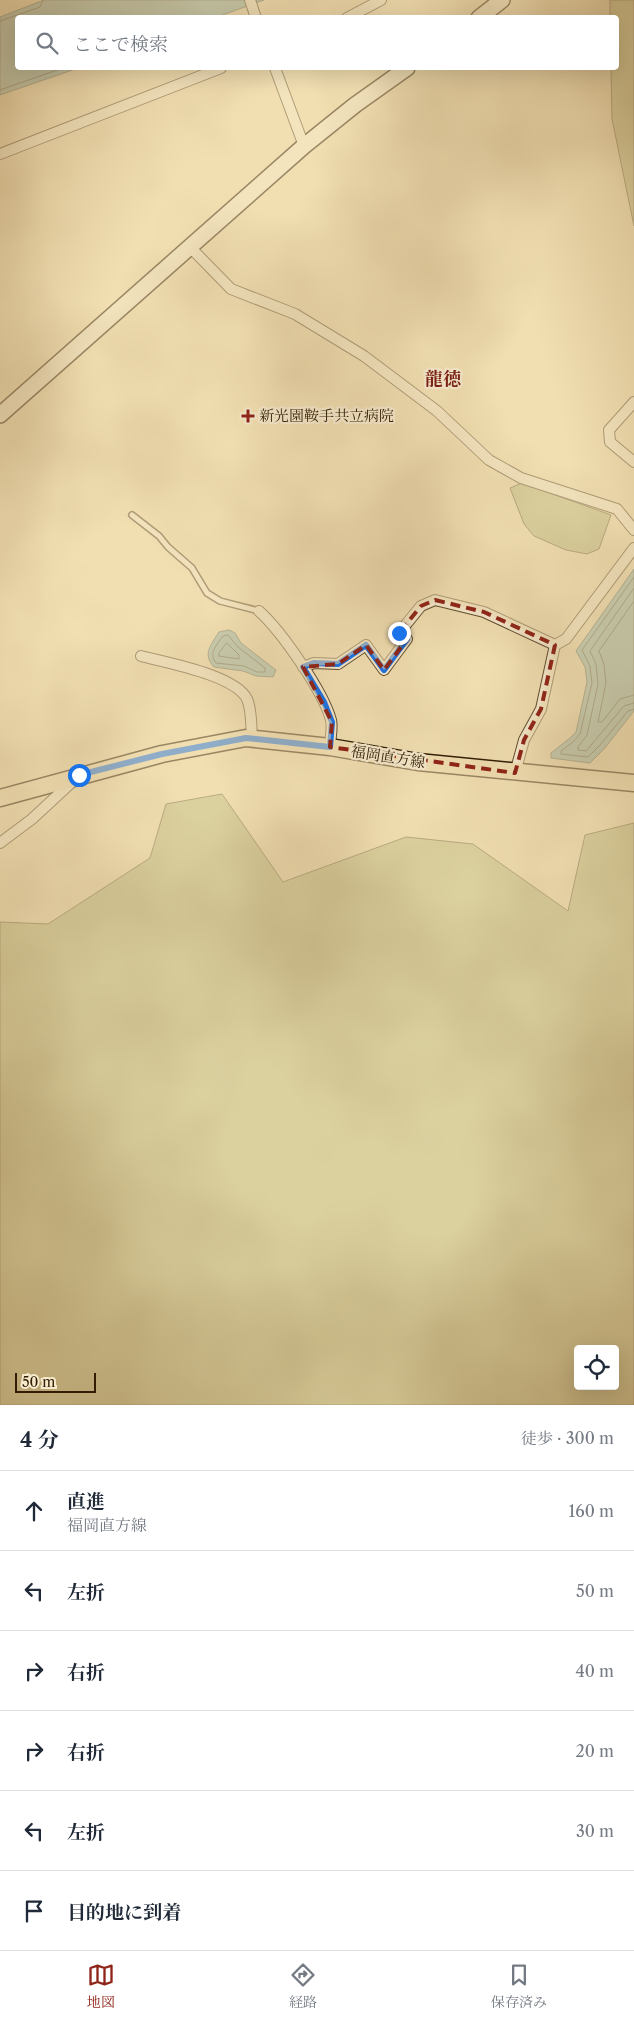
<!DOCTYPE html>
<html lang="ja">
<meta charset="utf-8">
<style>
body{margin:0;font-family:"Libre Caslon Text","Noto Serif JP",serif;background:#f6f6f7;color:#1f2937}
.controls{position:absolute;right:15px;bottom:15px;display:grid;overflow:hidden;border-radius:5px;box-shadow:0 5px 20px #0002}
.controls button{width:45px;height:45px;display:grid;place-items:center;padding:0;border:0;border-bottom:1px solid #e0e1e3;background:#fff;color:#1f2937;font:25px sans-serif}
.scale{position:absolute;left:15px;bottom:12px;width:81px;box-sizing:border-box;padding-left:5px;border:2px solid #321d04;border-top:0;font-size:14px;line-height:18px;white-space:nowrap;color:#321d04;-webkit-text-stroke:4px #f6eacd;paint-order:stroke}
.stop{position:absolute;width:15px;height:15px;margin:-11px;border:4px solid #1a73e8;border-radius:50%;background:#fff}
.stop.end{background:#1a73e8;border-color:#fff;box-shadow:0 1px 5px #0008}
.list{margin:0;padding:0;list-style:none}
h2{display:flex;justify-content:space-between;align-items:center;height:65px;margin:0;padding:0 20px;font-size:21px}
h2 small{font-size:16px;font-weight:400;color:#747a83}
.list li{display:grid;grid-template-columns:32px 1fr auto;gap:15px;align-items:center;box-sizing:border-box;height:80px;padding:0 20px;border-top:1px solid #e0e1e3}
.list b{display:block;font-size:19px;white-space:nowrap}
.list p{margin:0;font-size:16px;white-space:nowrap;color:#747a83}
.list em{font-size:16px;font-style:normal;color:#747a83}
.icon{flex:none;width:28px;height:28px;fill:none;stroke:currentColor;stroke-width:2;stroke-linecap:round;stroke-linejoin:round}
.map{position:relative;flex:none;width:634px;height:1405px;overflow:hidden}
.search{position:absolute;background:#fff;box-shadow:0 5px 20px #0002;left:15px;right:15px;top:15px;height:55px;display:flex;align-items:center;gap:12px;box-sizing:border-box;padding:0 18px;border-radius:5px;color:#747a83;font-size:19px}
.sheet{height:545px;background:#fff}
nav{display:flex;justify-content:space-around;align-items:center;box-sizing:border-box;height:70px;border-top:1px solid #e0e1e3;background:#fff;font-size:14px;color:#747a83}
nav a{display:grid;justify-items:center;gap:2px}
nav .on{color:#8f2418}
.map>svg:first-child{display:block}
.green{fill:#c1c087;stroke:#7a6e46;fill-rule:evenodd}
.water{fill:#9bbcaf;stroke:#717c6b}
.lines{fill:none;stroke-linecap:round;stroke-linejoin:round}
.shore{stroke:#666c5a;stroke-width:1}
.lane-casing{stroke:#624e30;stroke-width:8}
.street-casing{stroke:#624e30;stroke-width:12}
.secondary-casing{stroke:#321d04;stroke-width:18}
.primary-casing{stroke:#321d04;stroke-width:19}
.lane{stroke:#f6eacd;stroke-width:5}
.street{stroke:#f6eacd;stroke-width:10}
.secondary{stroke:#f6eacd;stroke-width:15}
.primary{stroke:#f1dfb2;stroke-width:16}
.route{stroke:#1a73e8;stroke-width:6}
.marked{fill:none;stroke:#8f2418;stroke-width:4;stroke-dasharray:10 6;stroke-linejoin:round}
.poi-dot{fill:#8f2418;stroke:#f6eacd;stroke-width:2}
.labels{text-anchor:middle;stroke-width:4.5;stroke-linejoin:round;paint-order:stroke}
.poi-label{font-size:15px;fill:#321d04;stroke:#f6eacd;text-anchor:start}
.street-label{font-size:15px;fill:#321d04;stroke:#f6eacd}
.quarter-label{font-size:18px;font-weight:bold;fill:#7a1f14;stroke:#f6eacd}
</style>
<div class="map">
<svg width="634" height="1405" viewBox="0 0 634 1405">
<rect width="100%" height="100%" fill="#f1dfb2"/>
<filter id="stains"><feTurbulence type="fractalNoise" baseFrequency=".004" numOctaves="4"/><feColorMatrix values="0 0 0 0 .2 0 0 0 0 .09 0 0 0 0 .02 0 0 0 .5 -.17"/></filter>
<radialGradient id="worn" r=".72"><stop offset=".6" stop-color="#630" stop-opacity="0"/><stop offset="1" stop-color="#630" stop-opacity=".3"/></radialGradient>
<path class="green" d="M610 0H634V226L612 119 611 68H616V18L610 17Z
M522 483 611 515 599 549 587 554 566 550 534 536 524 524 510 488Z
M222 794 283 882 406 837 473 844 568 911 585 835 634 823V1405H0V922L48 924 150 858 166 804ZM578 1349H615V1386H578Z"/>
<path class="water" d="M44 0H264L217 17 18 18V68H78L0 95V17Z
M634 569V711L604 749 590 763 551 758V753L570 738 576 732 587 682 585 667 576 651Z
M229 630 235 633 241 643 276 670 273 677 256 676 243 671 214 667C202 654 211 645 219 632Z"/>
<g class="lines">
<path class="shore" d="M0 21 40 7 43 0
M0 90 63 68
M634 577 582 650 590 666 592 683 580 734 573 742 561 751V754L588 757 600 745 628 711 634 709
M634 588 590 651 596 664 598 684 587 735 578 747V750L586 751 624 706 634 703
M634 601 599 651 604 664 606 683 598 722H602L620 699 634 695
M228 635 238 647 265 668V672H257L244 666 216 663C208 653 217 645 222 637Z
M227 643 239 655V659L219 656V653Z"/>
<defs>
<path id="lane" d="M132 515 159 536 168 547 192 568 207 593 220 601 259 611"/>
<path id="street" d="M250 0 256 18
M347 18 381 0
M275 68 304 146
M0 154 221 68
M190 247 231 289 295 314 364 356 437 411 489 460 521 478 617 509 634 530
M634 402 609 430 610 442 634 462
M259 611C282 632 323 691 331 720 333 728 330 739 330 747
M141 656C167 663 235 675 247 699 252 710 251 726 252 738
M303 667 314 663 338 664 366 645 384 670 407 639 399 633 421 606 435 600 484 612 555 645
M515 773 524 740 541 709 555 645 566 639 634 548
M0 843 32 819 73 781"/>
<path id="secondary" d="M479 18 502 0
M0 415 304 146 355 105 407 68"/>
<path id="primary" d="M0 798 162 754 246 738 330 747 418 762 634 783"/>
</defs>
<use href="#lane" class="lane-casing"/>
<use href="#street" class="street-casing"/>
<use href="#secondary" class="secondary-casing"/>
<use href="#primary" class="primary-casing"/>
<use href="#lane" class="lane"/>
<use href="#street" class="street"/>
<use href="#secondary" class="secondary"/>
<use href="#primary" class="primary"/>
</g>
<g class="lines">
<path class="route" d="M79 775 162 754 246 738 330 747 332 722 324 702 303 667 314 663 338 664 366 645 384 670 407 639 399 633"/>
</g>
<path d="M0 0H634V1405H0ZM435 600 484 612 555 645 541 709 524 740 515 773 330 747 332 722 303 667 338 664 366 645 384 670 407 639 399 633 421 606Z" fill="#f1dfb2" fill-opacity=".55" fill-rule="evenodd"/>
<path class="marked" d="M435 600 484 612 555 645 541 709 524 740 515 773 330 747 332 722 303 667 338 664 366 645 384 670 407 639 399 633 421 606Z"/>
<path class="poi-dot" d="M245.5 408.5h5v5h5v5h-5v5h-5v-5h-5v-5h5z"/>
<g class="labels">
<g class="poi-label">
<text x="259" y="421">新光園鞍手共立病院</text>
</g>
<g class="street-label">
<text transform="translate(388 757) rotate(9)" y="5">福岡直方線</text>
</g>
<g class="quarter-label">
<text x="443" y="385">龍徳</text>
</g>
</g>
<rect width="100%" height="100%" filter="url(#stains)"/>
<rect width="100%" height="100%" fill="url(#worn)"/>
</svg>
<div class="controls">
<button><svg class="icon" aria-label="locate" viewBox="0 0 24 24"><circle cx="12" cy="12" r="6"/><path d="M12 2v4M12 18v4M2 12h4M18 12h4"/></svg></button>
</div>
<div class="scale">50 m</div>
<div class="stop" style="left:79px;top:775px"></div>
<div class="stop end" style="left:399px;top:633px"></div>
<div class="search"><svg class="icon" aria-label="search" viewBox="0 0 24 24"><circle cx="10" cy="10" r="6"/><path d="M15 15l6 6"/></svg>ここで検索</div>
</div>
<section class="sheet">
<h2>4 分<small>徒歩 · 300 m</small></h2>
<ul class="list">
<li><svg class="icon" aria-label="ahead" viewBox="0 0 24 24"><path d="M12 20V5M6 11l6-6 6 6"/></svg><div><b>直進</b><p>福岡直方線</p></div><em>160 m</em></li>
<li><svg class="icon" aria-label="left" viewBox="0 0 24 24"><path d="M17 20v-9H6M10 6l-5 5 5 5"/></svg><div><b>左折</b></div><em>50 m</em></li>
<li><svg class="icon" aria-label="right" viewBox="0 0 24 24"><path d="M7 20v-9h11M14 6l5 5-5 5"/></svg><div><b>右折</b></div><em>40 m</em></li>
<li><svg class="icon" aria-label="right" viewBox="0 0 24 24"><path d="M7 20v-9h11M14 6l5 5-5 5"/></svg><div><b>右折</b></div><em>20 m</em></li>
<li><svg class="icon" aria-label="left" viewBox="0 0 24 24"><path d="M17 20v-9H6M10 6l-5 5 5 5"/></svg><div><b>左折</b></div><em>30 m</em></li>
<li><svg class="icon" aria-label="arrive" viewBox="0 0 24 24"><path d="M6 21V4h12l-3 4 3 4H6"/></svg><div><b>目的地に到着</b></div></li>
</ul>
</section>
<nav>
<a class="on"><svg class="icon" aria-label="map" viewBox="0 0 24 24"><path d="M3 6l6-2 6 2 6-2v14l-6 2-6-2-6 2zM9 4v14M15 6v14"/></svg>地図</a>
<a><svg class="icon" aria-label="directions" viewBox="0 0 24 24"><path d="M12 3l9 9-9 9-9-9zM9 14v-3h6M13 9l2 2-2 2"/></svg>経路</a>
<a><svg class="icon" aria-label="saved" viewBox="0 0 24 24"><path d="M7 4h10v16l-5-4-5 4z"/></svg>保存済み</a>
</nav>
